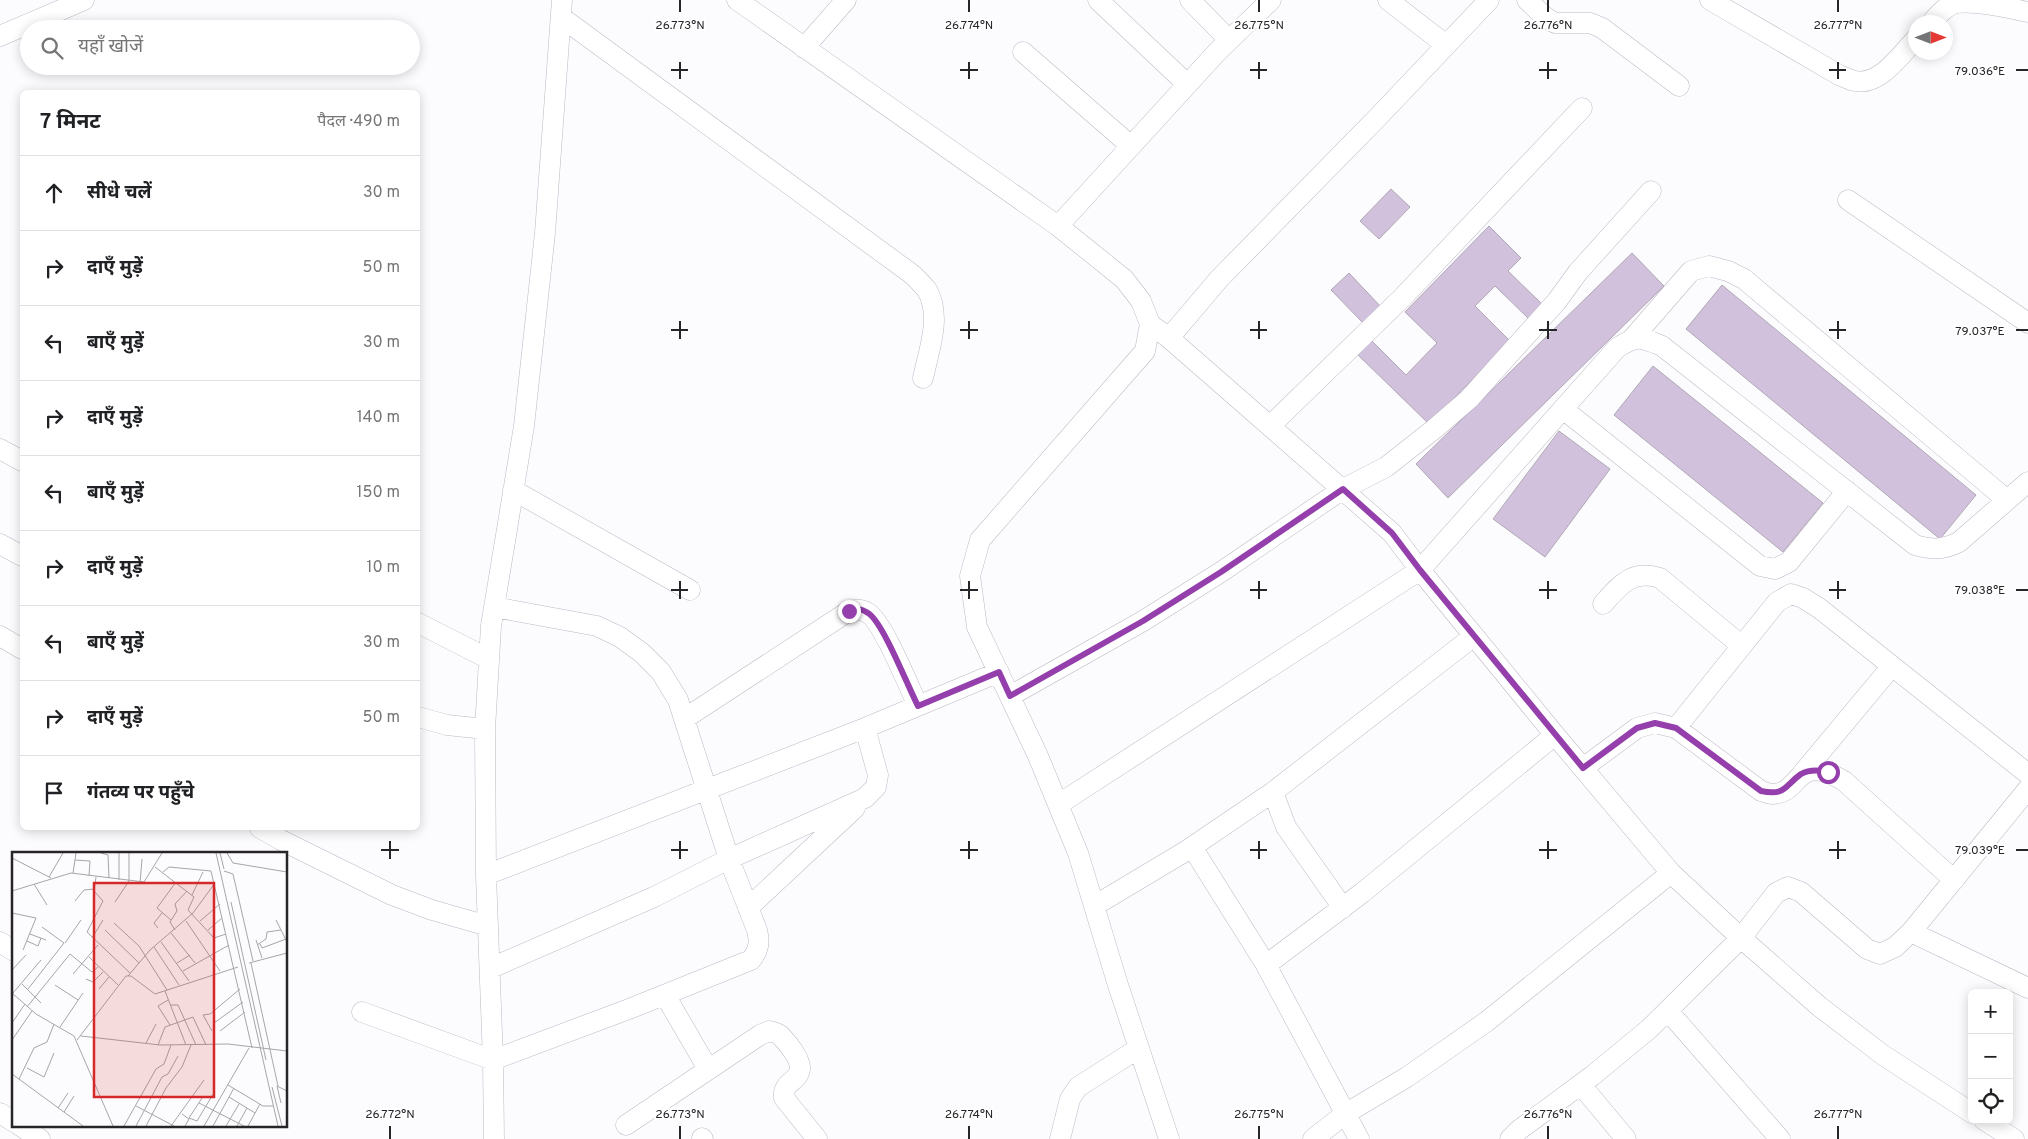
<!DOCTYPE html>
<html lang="hi">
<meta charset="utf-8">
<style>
body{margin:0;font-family:Overpass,"Noto Sans Devanagari",sans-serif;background:#f2f2f2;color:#202124}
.controls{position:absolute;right:15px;bottom:15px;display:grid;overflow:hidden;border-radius:8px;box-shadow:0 2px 12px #0003}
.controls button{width:45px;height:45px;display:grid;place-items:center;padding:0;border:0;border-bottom:1px solid #e0e0e0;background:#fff;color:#202124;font:25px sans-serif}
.compass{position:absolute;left:1908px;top:15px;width:45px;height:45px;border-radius:50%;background:#fff;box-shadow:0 2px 12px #0003;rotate:90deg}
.stop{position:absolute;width:15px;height:15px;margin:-11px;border:4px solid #943fac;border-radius:50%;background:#fff}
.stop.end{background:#943fac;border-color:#fff;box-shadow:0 1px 5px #0008}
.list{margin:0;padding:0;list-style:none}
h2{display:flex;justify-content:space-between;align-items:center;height:65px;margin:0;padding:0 20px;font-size:21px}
h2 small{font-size:16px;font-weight:400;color:#757577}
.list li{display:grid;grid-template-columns:32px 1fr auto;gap:15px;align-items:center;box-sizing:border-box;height:75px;padding:0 20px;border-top:1px solid #e0e0e0}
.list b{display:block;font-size:19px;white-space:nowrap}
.list em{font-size:16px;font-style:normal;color:#757577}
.icon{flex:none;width:28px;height:28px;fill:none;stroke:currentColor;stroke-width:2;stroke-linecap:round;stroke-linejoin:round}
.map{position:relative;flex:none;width:2028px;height:1139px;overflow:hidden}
.search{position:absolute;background:#fff;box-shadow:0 2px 12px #0003;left:20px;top:20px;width:400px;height:55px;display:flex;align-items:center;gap:12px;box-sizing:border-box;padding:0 18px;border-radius:28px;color:#757577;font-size:19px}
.panel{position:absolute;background:#fff;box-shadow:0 2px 12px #0003;left:20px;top:90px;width:400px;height:740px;border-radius:8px}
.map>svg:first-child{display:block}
.building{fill:#d1c1dd;stroke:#afa8b4}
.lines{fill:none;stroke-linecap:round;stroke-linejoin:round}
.minor-casing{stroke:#bfb8c5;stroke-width:21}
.minor{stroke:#fff;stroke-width:20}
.route{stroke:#943fac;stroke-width:6}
.ticks{fill:none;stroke:#28252a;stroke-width:2}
.inset-road{fill:none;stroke:#a7a5a9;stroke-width:1}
.view{fill:#d62828;fill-opacity:0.15;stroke:#d62828;stroke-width:2.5}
.inset-edge{fill:none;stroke:#28252a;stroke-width:2.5}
.ticks-label{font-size:12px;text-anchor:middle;fill:#28252a;stroke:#fff;stroke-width:4;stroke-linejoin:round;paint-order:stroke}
</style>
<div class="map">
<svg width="2028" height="1139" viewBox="0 0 2028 1139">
<rect width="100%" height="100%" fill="#fcfbfd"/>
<path class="building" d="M1391 189 1410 207 1379 239 1360 221Z
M1489 226 1521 258 1508 271 1544 306 1530 320 1495 286 1475 306 1510 341 1429 424 1356 353 1370 339 1406 375 1437 343 1405 312Z
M1632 253 1664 286 1448 498 1416 464Z
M1349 273 1382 308 1365 325 1331 290Z
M1722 285 1976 495 1940 539 1686 329Z
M1653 366 1823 503 1783 552 1614 415Z
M1559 431 1610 469 1545 557 1493 519Z"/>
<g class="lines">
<defs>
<path id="minor" d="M737 0 1058 226 1124 279 1141 301 1150 324 1145 351 980 540 970 576 977 627 1038 756 1078 853 1118 985 1169 1139
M1098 0 1187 84
M1190 0 1229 40
M1388 0 1446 45
M1527 0 1545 17 1555 23H1590L1602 28 1679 86
M1710 0 1839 75C1844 77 1850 80 1855 81 1880 86 1900 55 1916 39
M561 17 913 275C918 280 923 285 927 290 942 316 929 350 923 378
M1932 22C1938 15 1946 5 1957 3 1976 0 2008 8 2028 12
M0 36 84 0
M804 48 846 0
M1023 52 1131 146
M1848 200 2028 323
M1058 226 1218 51 1271 0
M1150 324 1169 338 1392 533 1420 570 1555 735 1671 873 1741 938 1820 1007 1883 1055 1972 1113
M1169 338 1219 279 1380 115 1489 0
M1632 339 1691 271 1709 266 1728 271 1744 279 2007 500
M1563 409 1760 566 1775 569 1789 562 1847 491
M1270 426 1402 298 1582 108
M0 449 22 461
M513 490 690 590
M0 544 22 556
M1603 604C1620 585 1632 569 1660 578L1742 646
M418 623 489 659
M0 636 22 649
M1010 696 1143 621 1221 572 1343 489 1386 467 1433 430 1469 399 1557 301 1578 272 1651 191
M418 717 447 725 485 729
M684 719 849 611C857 609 861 609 868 613 883 622 909 687 918 706
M1676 728 1777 602 1791 594 1803 598 1819 608 2028 774
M1583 768 1637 728 1655 723 1676 728 1761 791C1764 792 1769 794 1772 794 1803 794 1793 751 1844 781L1954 880
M1802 774 1892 666
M1273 792 1286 827 1343 908
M1059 804 1420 570 1617 348C1637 335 1640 337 1662 346L1915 545C1932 550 1943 550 1959 542L2028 482
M260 828 281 840 392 895 432 910 488 926
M1192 847 1266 965 1359 1139
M486 875 865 728 999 672
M1094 906 1186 851 1273 792 1474 636
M748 908 855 808
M1911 932 2028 988
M0 942 14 951
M1266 965 1362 893 1555 735
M491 968 654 897 729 859 865 798 876 787 878 775 865 728
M665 995 708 1069
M1668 1011 1780 1139
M362 1012 493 1060 629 1009 751 960C759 950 760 942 757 930L729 859 678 700 661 672 642 653 620 637 597 626 494 607
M1581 1085 1626 1139
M0 1113 14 1122
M1984 1120 2014 1139
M19 1125 40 1139
M626 1125 760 1035 769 1031C773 1032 777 1033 780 1035 787 1042 801 1059 800 1069 798 1083 782 1081 784 1098L817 1139
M702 1138 703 1139
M494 1139 493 1060 486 875 485 729 491 626 524 426 545 233 562 0
M1060 1139 1070 1099 1078 1087 1139 1048
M1313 1139 1345 1114 1407 1077 1486 1022 1671 873
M1510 1139 1519 1130 1592 1076 1649 1029 1741 938 1776 893 1788 887 1801 892 1867 949 1880 954 1895 947 1911 932 2028 789"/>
</defs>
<use href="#minor" class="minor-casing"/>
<use href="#minor" class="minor"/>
</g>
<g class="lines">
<path class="route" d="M849 611C857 609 861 608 868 613 883 622 908 687 918 706L999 672 1010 696 1143 621 1221 572 1343 489 1392 533 1420 570 1583 768 1637 728 1655 723 1676 728 1761 791C1786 796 1784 786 1801 774 1810 769 1819 770 1828 772"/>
</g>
<path class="ticks" d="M680 0V12M969 0V12M1259 0V12M1548 0V12M1838 0V12M680 62V79M969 62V79M1259 62V79M1548 62V79M1838 62V79M671 70H688M960 70H978M1250 70H1267M1539 70H1557M1829 70H1846M2016 70H2028M680 321V339M969 321V339M1259 321V339M1548 321V339M1838 321V339M671 330H688M960 330H978M1250 330H1267M1539 330H1557M1829 330H1846M2016 330H2028M680 581V599M969 581V599M1259 581V599M1548 581V599M1838 581V599M671 590H688M960 590H978M1250 590H1267M1539 590H1557M1829 590H1846M2016 590H2028M390 841V859M680 841V859M969 841V859M1259 841V859M1548 841V859M1838 841V859M381 850H399M671 850H688M960 850H978M1250 850H1267M1539 850H1557M1829 850H1846M2016 850H2028M390 1126V1139M680 1126V1139M969 1126V1139M1259 1126V1139M1548 1126V1139M1838 1126V1139"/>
<g transform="translate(12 852)">
<rect width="275" height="275" fill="#fcfbfd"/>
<path class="inset-road" d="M89 1 96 3 97 26M204 1 266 274M208 1 212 17M215 1 221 11 275 20M0 6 39 26M63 8 78 9 77 24M143 15 182 45 176 58 202 86 214 82M212 19 221 22 241 109M151 20 157 15 199 19 240 196M61 21 64 1M37 25 51 1M84 25 82 39 91 49 75 80 118 121M107 28V1M128 31 130 7M22 32 35 53M0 39 59 21 132 30 150 1M180 43 191 20M63 49 72 38 82 37M103 50 117 29V1M219 50 254 208M0 61 24 66 11 98M159 68 145 56 164 30M264 68 275 90M174 69 208 119M188 69 208 52M102 71 127 94 155 138M146 76 142 71 150 61M93 78 127 111M163 78 158 70 165 59 163 52 175 39M196 78 210 66M159 81 183 111M18 82 34 88M80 86 91 68M244 88 250 106M15 89 26 94 29 86M149 90 177 129M53 91 69 68M248 92 250 96 274 87M245 93 254 87 255 80 269 78M142 95 167 133M77 105 106 133M165 111 178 103M237 111 275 101M239 111 266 234M0 118 14 103M171 119 217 93M61 122 86 93M116 124 138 98 181 61 203 31M74 127 81 130 91 120M10 132 29 151M43 133 66 148M16 137 52 91 30 75M87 137 97 125M153 139 174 193M0 141 24 162 62 184 101 274M1 141 29 108M156 148 146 154 158 173M159 153H166L184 193M15 155 58 102 80 120 86 115M0 171 13 152M202 171 231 150M48 175 71 141M200 179 191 163 198 162 228 137M208 179 233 160M69 184 148 193 216 192 275 199M0 188 20 159M65 188 114 124H119L143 142 226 115M134 191 144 172M146 193 153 175 181 165 194 193M15 216 32 225 42 201M0 222 71 274M7 227 22 196 35 190 42 172M216 233 251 254H261M260 235 270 274M217 245 243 261M187 251 232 274M269 251 265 234 275 239M124 254 162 274M46 256 56 241M52 260 62 244M170 262 177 267 173 274M177 266 185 269 203 239M177 266 190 246M112 274 144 217 152 212 159 193M124 274 150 225 156 222 166 204M134 274 154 236 170 215 179 193M159 274 192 228M192 274 237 196M201 274 222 236M214 274 227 252M225 274 235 256M236 274 248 252"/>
<path class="view" d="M82 31H202V245H82Z"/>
<rect width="275" height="275" class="inset-edge"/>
</g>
<g class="ticks-label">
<text x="680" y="29">26.773°N</text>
<text x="969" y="29">26.774°N</text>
<text x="1259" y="29">26.775°N</text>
<text x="1548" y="29">26.776°N</text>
<text x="1838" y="29">26.777°N</text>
<text x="1980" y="75">79.036°E</text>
<text x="1980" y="335">79.037°E</text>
<text x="1980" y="594">79.038°E</text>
<text x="1980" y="854">79.039°E</text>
<text x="390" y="1118">26.772°N</text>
<text x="680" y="1118">26.773°N</text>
<text x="969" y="1118">26.774°N</text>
<text x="1259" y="1118">26.775°N</text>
<text x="1548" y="1118">26.776°N</text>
<text x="1838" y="1118">26.777°N</text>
</g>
</svg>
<div class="controls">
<button>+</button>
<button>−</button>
<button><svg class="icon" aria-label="locate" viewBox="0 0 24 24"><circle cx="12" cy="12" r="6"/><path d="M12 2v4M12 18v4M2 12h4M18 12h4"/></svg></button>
</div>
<svg class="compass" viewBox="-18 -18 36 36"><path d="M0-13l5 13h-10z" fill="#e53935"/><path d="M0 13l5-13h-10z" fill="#757577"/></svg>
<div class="stop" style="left:1828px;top:772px"></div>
<div class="stop end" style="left:849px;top:611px"></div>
<div class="search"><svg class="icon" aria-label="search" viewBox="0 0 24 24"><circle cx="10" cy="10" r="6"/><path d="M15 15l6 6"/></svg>यहाँ खोजें</div>
<section class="panel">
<h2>7 मिनट<small>पैदल · 490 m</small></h2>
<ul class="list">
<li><svg class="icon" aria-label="ahead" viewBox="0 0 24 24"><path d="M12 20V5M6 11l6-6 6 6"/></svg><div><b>सीधे चलें</b></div><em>30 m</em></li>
<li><svg class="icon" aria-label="right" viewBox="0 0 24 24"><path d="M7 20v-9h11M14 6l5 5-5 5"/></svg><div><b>दाएँ मुड़ें</b></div><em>50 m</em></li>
<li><svg class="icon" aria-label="left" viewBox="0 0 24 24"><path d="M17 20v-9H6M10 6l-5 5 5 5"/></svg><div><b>बाएँ मुड़ें</b></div><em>30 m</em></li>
<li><svg class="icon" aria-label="right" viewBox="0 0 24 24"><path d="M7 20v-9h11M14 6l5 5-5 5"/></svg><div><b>दाएँ मुड़ें</b></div><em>140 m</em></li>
<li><svg class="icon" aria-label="left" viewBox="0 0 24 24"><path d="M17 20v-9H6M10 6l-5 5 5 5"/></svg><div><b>बाएँ मुड़ें</b></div><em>150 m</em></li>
<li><svg class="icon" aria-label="right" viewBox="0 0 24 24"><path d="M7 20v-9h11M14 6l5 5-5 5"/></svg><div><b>दाएँ मुड़ें</b></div><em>10 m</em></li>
<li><svg class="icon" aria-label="left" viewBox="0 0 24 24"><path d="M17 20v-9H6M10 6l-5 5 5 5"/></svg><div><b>बाएँ मुड़ें</b></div><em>30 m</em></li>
<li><svg class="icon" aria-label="right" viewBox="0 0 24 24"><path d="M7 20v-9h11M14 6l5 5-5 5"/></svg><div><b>दाएँ मुड़ें</b></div><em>50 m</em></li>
<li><svg class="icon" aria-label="arrive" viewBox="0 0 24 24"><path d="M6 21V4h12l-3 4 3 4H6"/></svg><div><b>गंतव्य पर पहुँचे</b></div></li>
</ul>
</section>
</div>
